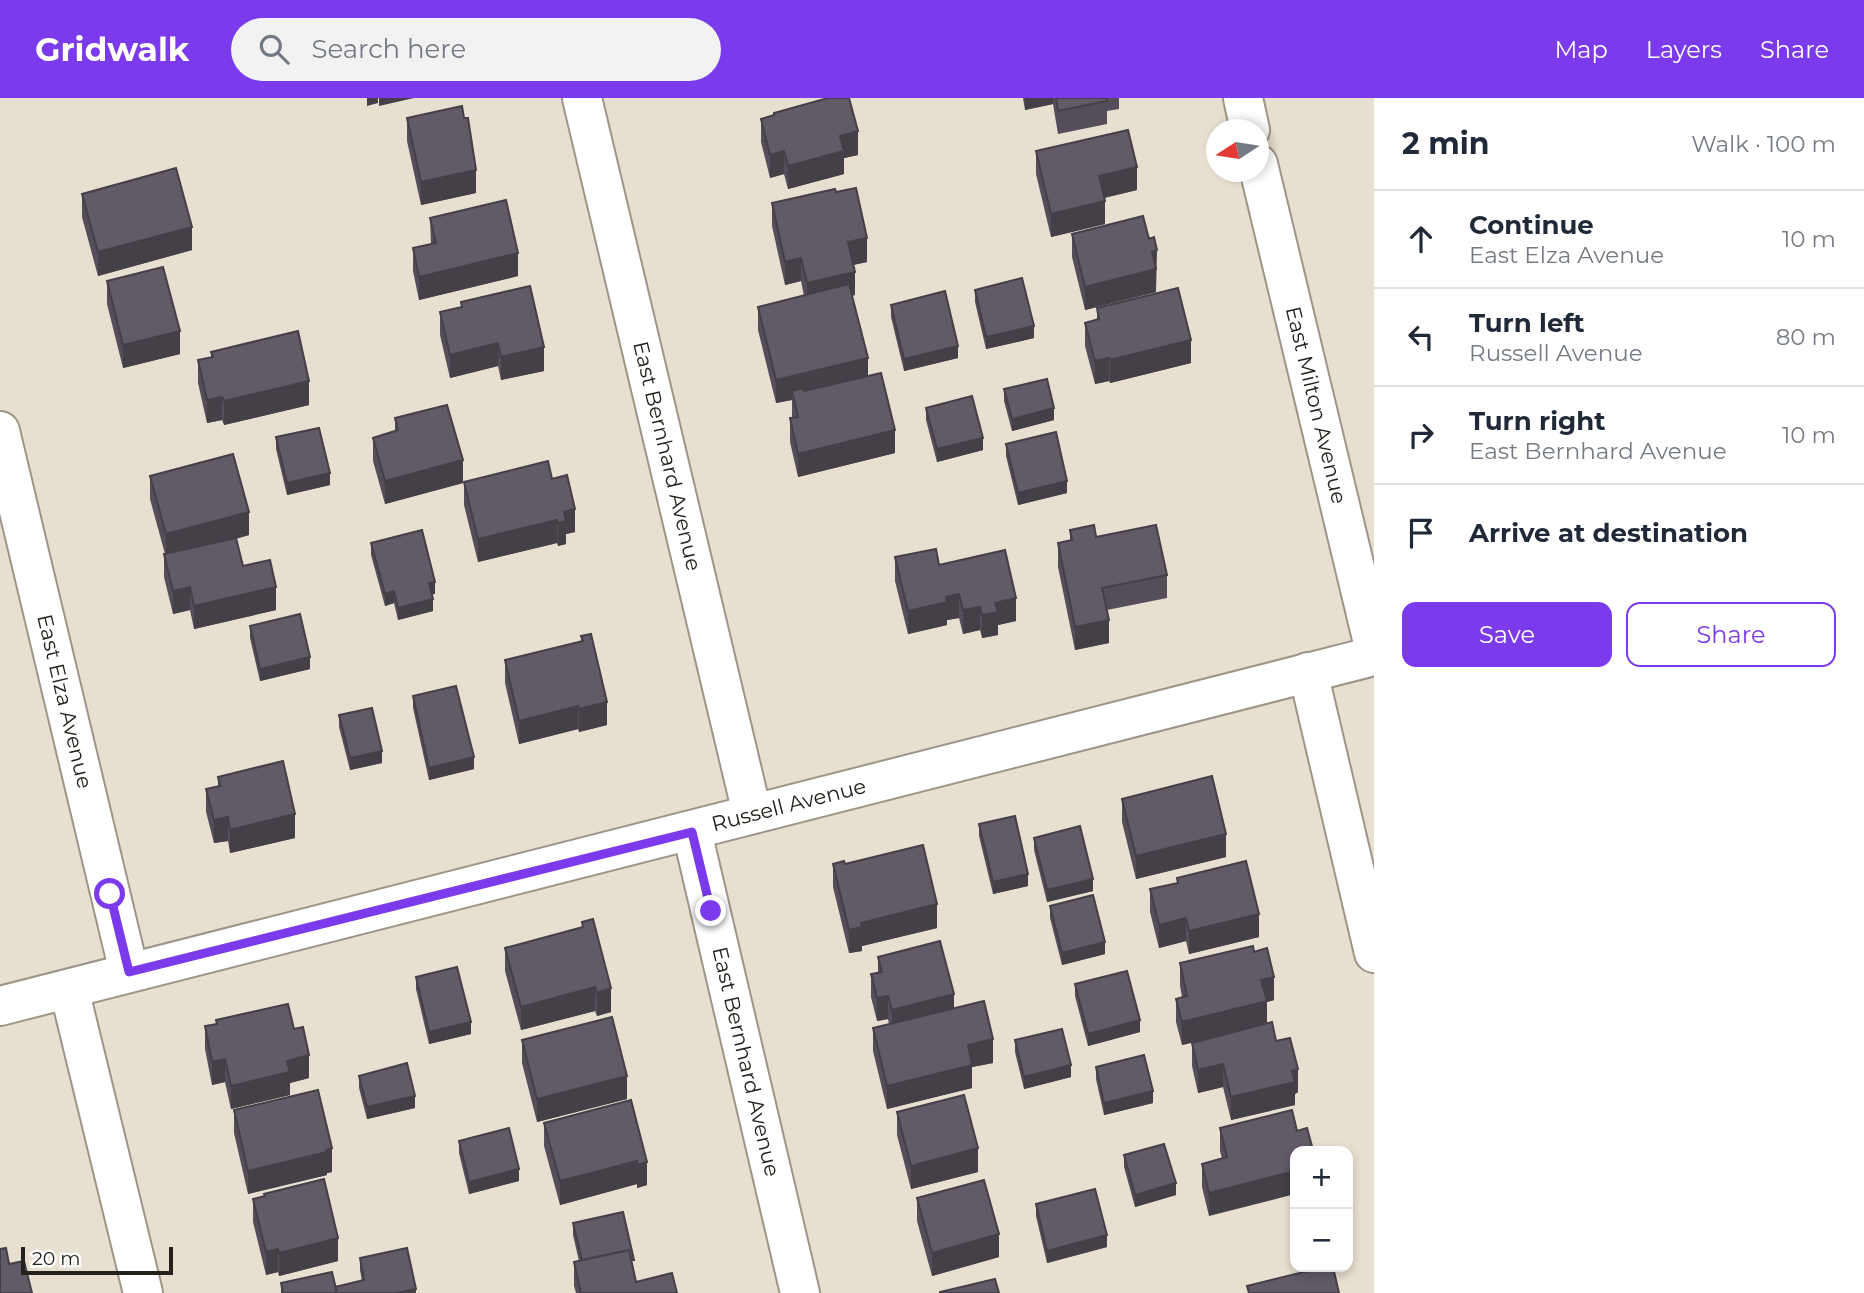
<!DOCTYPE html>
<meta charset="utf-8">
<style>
body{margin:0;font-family:Montserrat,sans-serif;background:#f2f2f3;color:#1f2937}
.controls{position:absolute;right:21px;bottom:21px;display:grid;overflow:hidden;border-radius:14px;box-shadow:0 4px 10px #0003}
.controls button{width:63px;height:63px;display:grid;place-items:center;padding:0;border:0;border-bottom:2px solid #e0e1e3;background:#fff;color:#1f2937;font:35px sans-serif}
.compass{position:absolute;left:1206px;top:21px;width:63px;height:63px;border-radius:50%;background:#fff;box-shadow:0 4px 10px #0003;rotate:258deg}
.scale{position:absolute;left:21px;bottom:18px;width:152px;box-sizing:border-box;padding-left:7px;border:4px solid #24211b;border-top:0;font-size:19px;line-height:24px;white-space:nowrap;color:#24211b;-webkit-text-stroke:5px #fff;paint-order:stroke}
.stop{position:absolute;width:21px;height:21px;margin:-16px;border:5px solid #7c3aed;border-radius:50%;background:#fff}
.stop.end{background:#7c3aed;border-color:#fff;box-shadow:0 2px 7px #0008}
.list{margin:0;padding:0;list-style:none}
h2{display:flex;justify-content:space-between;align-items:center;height:91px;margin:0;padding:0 28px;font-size:30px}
h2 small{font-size:23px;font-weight:400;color:#747a83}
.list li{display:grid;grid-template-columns:46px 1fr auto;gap:21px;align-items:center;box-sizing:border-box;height:98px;padding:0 28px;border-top:2px solid #e0e1e3}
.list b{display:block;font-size:26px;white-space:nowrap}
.list p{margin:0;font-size:23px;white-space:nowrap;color:#747a83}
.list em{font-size:23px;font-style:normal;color:#747a83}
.actions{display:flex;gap:14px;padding:21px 28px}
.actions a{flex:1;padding:16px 0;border:2px solid #7c3aed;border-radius:14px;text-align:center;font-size:24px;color:#7c3aed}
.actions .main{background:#7c3aed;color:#fff}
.icon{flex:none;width:38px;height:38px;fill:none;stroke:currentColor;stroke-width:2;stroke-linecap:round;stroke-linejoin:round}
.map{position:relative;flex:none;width:1374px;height:1195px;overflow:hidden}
header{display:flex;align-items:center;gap:42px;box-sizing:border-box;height:98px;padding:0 35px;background:#7c3aed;color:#fff}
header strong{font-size:33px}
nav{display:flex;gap:38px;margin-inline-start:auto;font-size:24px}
.search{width:490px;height:63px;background:#f2f2f3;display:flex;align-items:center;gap:18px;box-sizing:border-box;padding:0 24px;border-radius:38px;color:#747a83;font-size:26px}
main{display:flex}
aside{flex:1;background:#fff}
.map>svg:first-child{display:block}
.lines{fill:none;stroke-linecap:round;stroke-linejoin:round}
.street-casing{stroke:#9d9587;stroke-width:42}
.street{stroke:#fff;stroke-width:38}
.wall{fill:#554d59}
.shaded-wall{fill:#453f48}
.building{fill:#635a67;stroke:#453f48;stroke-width:2}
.route{stroke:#7c3aed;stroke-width:9}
.labels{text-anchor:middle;stroke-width:7;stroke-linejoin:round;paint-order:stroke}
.street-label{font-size:21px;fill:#24211b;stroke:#fff}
</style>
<header>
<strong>Gridwalk</strong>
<div class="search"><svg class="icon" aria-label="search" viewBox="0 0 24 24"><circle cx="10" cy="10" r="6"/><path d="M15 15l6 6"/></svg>Search here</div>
<nav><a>Map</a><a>Layers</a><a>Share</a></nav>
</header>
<main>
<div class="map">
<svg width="1374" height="1195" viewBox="0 0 1374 1195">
<rect width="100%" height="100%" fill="#e7dfd0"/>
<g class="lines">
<defs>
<g id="street">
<path id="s1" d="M582 0 752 715"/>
<path d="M1243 0 1250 32"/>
<path id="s2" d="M1258 66 1374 549"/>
<path id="s3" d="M0 333 129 874"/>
<path d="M1308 574 1374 855"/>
<path id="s4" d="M692 734 800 1195"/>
<path d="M69 891 143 1195"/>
<path id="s5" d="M0 908 1374 558"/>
</g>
</defs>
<use href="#street" class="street-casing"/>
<use href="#street" class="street"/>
</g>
<path class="wall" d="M1023 0H1119V11L1107 13V26L1058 36 1053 6 1025 12Z
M407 20 476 95 421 107 407 43Z
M761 21 858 57 844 60V76L788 91 784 76 770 80 761 44Z
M1036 53 1137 92 1104 100 1105 126 1051 139 1036 76Z
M836 94 867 164 853 167 855 197 852 198 868 278 895 355 798 379 790 344V320H792V302L776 305 758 232V209L804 198 801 183 785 187 772 128V105Z
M82 96 192 152 98 178 82 119Z
M430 120 518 178 419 202 413 173V150L431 147Z
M1072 136 1157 176H1156V194L1085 212 1072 159Z
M107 183 180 256 123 270 107 206Z
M975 192 1034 240 986 251 975 204Z
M461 204 544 273 501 282 498 268 450 280 440 237V214L461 209Z
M891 207 958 260 904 273 891 219Z
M1097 210 1191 265 1110 285 1109 283 1095 286 1085 248V225L1097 222Z
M211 254 309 307 224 327 222 322 207 325 198 285V262L211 259Z
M1004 291 1054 322 1012 333 1004 303Z
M926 310 983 352 937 364 926 322Z
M395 320 463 385 385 406 373 363V340L395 333Z
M276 339 330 387 287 397 276 351Z
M1006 346 1067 395 1018 407 1006 358Z
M150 378 249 437 236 441 243 468 276 512 194 531 190 512 173 516 164 479V456H165L150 401Z
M552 381 575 434 566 436V446L558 448 557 445 478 464 464 407V384Z
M1070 432 1167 477V500L1107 512 1109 545 1075 552 1058 469V445L1070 443Z
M371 445 435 496H432L433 513 398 522 394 505 385 508 371 457Z
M895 459 939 467 1016 523 998 527V537L982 540 980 532 963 536 959 520 947 522V527L908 536 895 483Z
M250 528 310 571 260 583 250 540Z
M581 538 607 627 579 634 578 631 519 646 505 585V562L581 544Z
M413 598 474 671 429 682 413 610Z
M339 617 382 665 350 672 339 629Z
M218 679 295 740 230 755 228 743 214 745 206 714V691L218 689Z
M1122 701 1226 759 1136 781 1122 724Z
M979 726 1028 788 993 796 979 738Z
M1034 740 1093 793 1047 804 1034 752Z
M833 766H845L937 830 862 848V853L849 855 833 789Z
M1177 780 1259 839 1189 856 1186 843 1159 850 1150 814V791L1177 785Z
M1050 808 1105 856 1062 867 1050 820Z
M582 824 611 914 597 918 595 913 521 932 505 873V850L582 829Z
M1254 854 1274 902 1267 904V926L1276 943 1298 994 1295 996V1007L1231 1022 1223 989 1198 995 1192 968V945L1215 939 1182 947 1176 924V901L1182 899 1180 888V865Z
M878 859 954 910 993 965 972 969V990L887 1011 873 953V930L889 926 888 921 877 923 871 899V876L878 875Z
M416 879 471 936 429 946 416 891Z
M1075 886 1140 934 1088 948 1075 898Z
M216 922 294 931 309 980 290 985V997L231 1011 225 984 212 987 205 951V928L216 926Z
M522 942 627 1001 537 1024 522 965Z
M1015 942 1071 979 1024 991 1015 954Z
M1096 969 1153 1005 1104 1017 1096 981Z
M359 978 415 1010 367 1021 359 990Z
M631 1002 647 1087 637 1090V1086L560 1107 544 1048V1025Z
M234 1012 332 1074 327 1075V1077L248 1096 234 1035Z
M897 1014 978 1074 911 1091 897 1037Z
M1220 1030 1297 1033 1313 1053 1209 1118 1202 1089V1066L1222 1060 1220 1053Z
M459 1043 519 1083 469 1096 459 1055Z
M1124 1057 1176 1097 1135 1109 1124 1069Z
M917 1100 999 1159 932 1178 917 1123Z
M253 1101 338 1163 279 1178 278 1174 266 1177 253 1124Z
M1036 1106 1107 1149 1047 1165 1036 1118Z
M573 1125 634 1172 636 1184 677 1195H576L574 1188V1164L579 1163 573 1137Z
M360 1160 416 1195H281V1185L335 1189 362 1183 360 1172Z"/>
<path class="shaded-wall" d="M367 0H378V5L367 8Z
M379 0H414L379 8Z
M1025 0H1053V6L1025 12Z
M858 33V57L844 60V76L788 91V68L840 38Z
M784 53V76L770 80V57Z
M1137 69V92L1099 101V78Z
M476 72V95L421 107V84Z
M1105 103V126L1051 139V116Z
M192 129V152L98 178V154Z
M867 140V164L848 168V144Z
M1157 152 1156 194 1085 212V189L1152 154Z
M518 155V178L419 202V179Z
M801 160V183L785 187V164Z
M855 174V197L807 208V185Z
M1034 228V240L986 251V239Z
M180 233V256L123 270V247Z
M1191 242V265L1110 285V262Z
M498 245V268L450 280V257Z
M958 248V260L904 273V261Z
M544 249V273L501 282V259Z
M868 260V283L794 301 792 293V302L776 305V282Z
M1109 260V283L1095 286V263Z
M309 283V307L224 327V303Z
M222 299V322L207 325V302Z
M1054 310V322L1012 333V321Z
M895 332V355L798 379V356Z
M983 340V352L937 364V351Z
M463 362V385L385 406V383Z
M330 375V387L287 397V385Z
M1067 383V395L1018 407V395Z
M575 411V434L566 436V446L558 448V425L564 414Z
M249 414V437L166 459V436Z
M557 422V445L478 464V441Z
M435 484V496L429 497V485Z
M190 489V512L173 516V493Z
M276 489V512L194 531V508Z
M394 493V505L385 508V496Z
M959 496V520L947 522V527L908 536V513L946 499Z
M1016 500V523L998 527V537L982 540V517L995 505Z
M433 501V513L398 522V510Z
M980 509V532L963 536V512Z
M1109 522V545L1075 552V529Z
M310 559V571L260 583V571Z
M607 604V627L579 634V611Z
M578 608V631L519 646V623Z
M382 653V665L350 672V660Z
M474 659V671L429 682V670Z
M295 716V740L230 755V732Z
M228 719V743L214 745V722Z
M1226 736V759L1136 781V758Z
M1028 776V788L993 796V784Z
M1093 781V793L1047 804V792Z
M937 806V830L862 848V853L849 855V832L861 825Z
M1259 816V839L1189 856V833Z
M1186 820V843L1159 850V827Z
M1105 844V856L1062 867V855Z
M1274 879V902L1267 904V926L1182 947V924L1261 882Z
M595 889V913L521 932V909Z
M611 890V914L597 918V895Z
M954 896V919L892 935V912Z
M888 898V921L877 923V900Z
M1140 922V934L1088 948V936Z
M471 924V936L429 946V934Z
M993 941V965L972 969V990L887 1011V988L968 947Z
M309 957V980L290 985V997L231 1011V988L287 963Z
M225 961V984L212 987V964Z
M1223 966V989L1198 995V972Z
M1071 967V979L1024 991V979Z
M1298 971V994L1295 996V1007L1231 1022V999Z
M627 978V1001L537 1024V1001Z
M1153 993V1005L1104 1017V1005Z
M415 998V1010L367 1021V1009Z
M332 1050V1074L327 1075V1077L248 1096V1073Z
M978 1050V1074L911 1091V1068Z
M1295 1057V1096L1209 1118V1095Z
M637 1063V1086L560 1107V1083Z
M647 1064V1087L637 1090V1067Z
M519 1071V1083L469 1096V1084Z
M1176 1085V1097L1135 1109V1097Z
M999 1136V1159L932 1178V1155Z
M1107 1137V1149L1047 1165V1153Z
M338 1140V1163L279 1178V1155Z
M278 1151V1174L266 1177V1154Z
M416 1191V1195H396Z"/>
<path class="building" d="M828 0H849L858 33 840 38 844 53 788 68 784 53 770 57 761 21 774 17V15Z
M1056 0H1107V3L1058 13Z
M462 8 464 20H468L476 72 421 84 407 20Z
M1128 32 1137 69 1099 78 1105 103 1051 116 1036 53Z
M176 70 192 129 98 154 82 96Z
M856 90 867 140 848 144 855 174 807 185 801 160 785 164 772 105 835 91 836 94Z
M506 102 518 155 419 179 413 150 436 145 430 120Z
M1143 118 1149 141 1154 139 1157 152 1152 154 1156 171 1085 189 1072 136Z
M163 169 180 233 123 247 107 183Z
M1022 180 1034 228 986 239 975 192Z
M849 186 868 260 776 282 758 209Z
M530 188 544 249 501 259 498 245 450 257 440 214 462 209 461 204Z
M1178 190 1191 242 1110 262 1109 260 1095 263 1085 225 1099 221 1097 210Z
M945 193 958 248 904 261 891 207Z
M298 233 309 283 224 303 222 299 207 302 198 262 213 259 211 254Z
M881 275 895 332 798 356 790 320 798 319 792 293 803 290 804 293Z
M1047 281 1054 310 1012 321 1004 291Z
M972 298 983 340 937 351 926 310Z
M447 307 463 362 385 383 373 340 398 332 395 320Z
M319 330 330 375 287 385 276 339Z
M1056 334 1067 383 1018 395 1006 346Z
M233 356 249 414 166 436 150 378Z
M548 363 552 381 567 377 575 411 564 414 566 423 558 425 557 422 478 441 464 384Z
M1094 427 1096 439 1156 427 1167 477 1102 490 1109 522 1075 529 1058 445 1072 442 1070 432Z
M422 432 435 484 429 485 433 501 398 510 394 493 385 496 371 445Z
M236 440 243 468 270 462 276 489 194 508 190 489 173 493 164 456Z
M936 451 939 467 1005 452 1016 500 995 505 998 514 982 517 980 509 963 512 959 496 946 499 947 504 908 513 895 459Z
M300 516 310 559 260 571 250 528Z
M591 536 607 604 579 611 578 608 519 623 505 562 583 543 581 538Z
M456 588 474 659 429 670 413 598Z
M372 610 382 653 350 660 339 617Z
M283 663 295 716 230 732 228 719 214 722 206 691 220 688 218 679Z
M1212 678 1226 736 1136 758 1122 701Z
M1015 718 1028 776 993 784 979 726Z
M1080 728 1093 781 1047 792 1034 740Z
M923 747 937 806 861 825 862 829 849 832 833 766 844 763 845 766Z
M1246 763 1259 816 1189 833 1186 820 1159 827 1150 791 1178 785 1177 780Z
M1093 797 1105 844 1062 855 1050 808Z
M593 821 611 890 597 895 595 889 521 909 505 850 583 829 582 824Z
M940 843 954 896 892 912 888 898 877 900 871 876 882 874 878 859Z
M1253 848 1254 854 1267 850 1274 879 1261 882 1267 903 1182 924 1176 901 1187 898 1180 865Z
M457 869 471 924 429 934 416 879Z
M1127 873 1140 922 1088 936 1075 886Z
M984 903 993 941 968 947 972 967 887 988 873 930Z
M288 906 294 931 303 929 309 957 287 963 290 974 231 988 225 961 212 964 205 928 217 926 216 922Z
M612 919 627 978 537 1001 522 942Z
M1272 924 1276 943 1290 940 1298 971 1292 973 1295 984 1231 999 1223 966 1198 972 1192 945Z
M1062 931 1071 967 1024 979 1015 942Z
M1144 957 1153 993 1104 1005 1096 969Z
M407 965 415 998 367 1009 359 978Z
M318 992 332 1050 326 1052 327 1054 248 1073 234 1012Z
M964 997 978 1050 911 1068 897 1014Z
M631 1002 647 1064 637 1067V1063L560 1083 544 1025Z
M1292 1012 1297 1033 1307 1030 1313 1052 1295 1053V1073L1209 1095 1202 1066 1227 1059 1220 1030Z
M509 1030 519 1071 469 1084 459 1043Z
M1164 1046 1176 1085 1135 1097 1124 1057Z
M324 1081 338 1140 279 1155 278 1151 266 1154 253 1101 265 1098 264 1096Z
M984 1082 999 1136 932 1155 917 1100Z
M1095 1091 1107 1137 1047 1153 1036 1106Z
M623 1114 634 1162H631L629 1152 582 1162 573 1125Z
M6 1150 9 1166 24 1163 32 1195H0V1151Z
M407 1150 416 1191 396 1195H337L335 1189 364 1182 360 1160Z
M629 1152 636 1184 672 1175 677 1195H581L574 1164Z
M1324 1169H1333L1339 1195H1249L1247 1188Z
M332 1174 337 1195H283L281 1185Z
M995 1181 999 1195H940V1194Z"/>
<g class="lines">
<path class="route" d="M110 796 129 874 692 734 711 813"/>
</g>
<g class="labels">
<g class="street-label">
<text dy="7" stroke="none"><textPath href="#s2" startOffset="248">East Milton Avenue</textPath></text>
<text dy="7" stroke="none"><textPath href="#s1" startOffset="368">East Bernhard Avenue</textPath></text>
<text dy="7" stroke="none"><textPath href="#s3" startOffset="278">East Elza Avenue</textPath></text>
<text dy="7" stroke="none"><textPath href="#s5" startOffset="814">Russell Avenue</textPath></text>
<text dy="7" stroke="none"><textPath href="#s4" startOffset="236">East Bernhard Avenue</textPath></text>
</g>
</g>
</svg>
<div class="controls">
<button>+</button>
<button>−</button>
</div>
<svg class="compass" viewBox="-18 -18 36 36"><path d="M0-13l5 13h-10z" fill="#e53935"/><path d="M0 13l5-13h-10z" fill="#747a83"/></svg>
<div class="scale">20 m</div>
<div class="stop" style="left:110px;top:796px"></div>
<div class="stop end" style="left:711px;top:813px"></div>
</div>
<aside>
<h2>2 min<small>Walk · 100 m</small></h2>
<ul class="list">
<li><svg class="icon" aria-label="ahead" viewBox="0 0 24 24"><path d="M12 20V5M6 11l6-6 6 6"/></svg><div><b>Continue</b><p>East Elza Avenue</p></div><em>10 m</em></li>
<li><svg class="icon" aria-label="left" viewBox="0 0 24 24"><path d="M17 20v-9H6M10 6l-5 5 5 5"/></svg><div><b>Turn left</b><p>Russell Avenue</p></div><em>80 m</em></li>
<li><svg class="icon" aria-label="right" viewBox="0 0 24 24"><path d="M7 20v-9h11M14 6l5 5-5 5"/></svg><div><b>Turn right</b><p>East Bernhard Avenue</p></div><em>10 m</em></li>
<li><svg class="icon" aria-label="arrive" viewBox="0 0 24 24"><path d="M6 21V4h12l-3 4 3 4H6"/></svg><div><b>Arrive at destination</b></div></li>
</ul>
<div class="actions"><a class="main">Save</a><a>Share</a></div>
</aside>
</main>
